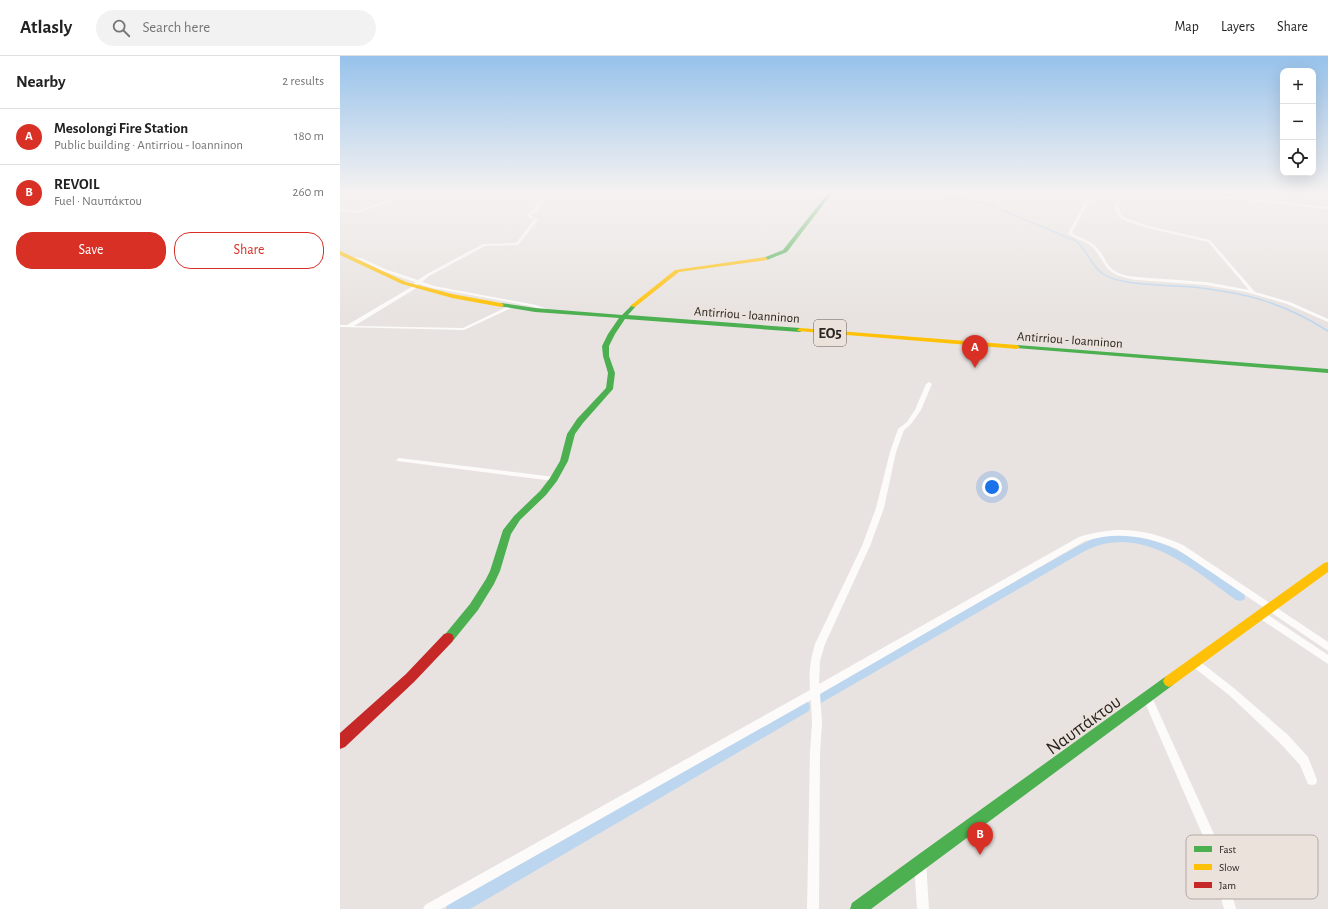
<!DOCTYPE html>
<meta charset="utf-8">
<style>
body{margin:0;font-family:"Alegreya Sans",sans-serif;background:#f2f2f2;color:#222}
.controls{position:absolute;right:12px;top:12px;display:grid;overflow:hidden;border-radius:8px;box-shadow:0 4px 16px #0002}
.controls button{width:36px;height:36px;display:grid;place-items:center;padding:0;border:0;border-bottom:1px solid #e0e0e0;background:#fff;color:#222;font:20px sans-serif}
.you{position:absolute;left:652px;top:431px;width:14px;height:14px;margin:-10px;border:3px solid #fff;border-radius:50%;background:#1a73e8;box-shadow:0 0 0 6px #1a73e833}
.badge{display:grid;place-items:center;width:26px;height:26px;border-radius:50%;background:#d93025;color:#fff;font-size:13px;font-weight:700}
.pin{position:absolute;translate:-50% -33px;filter:drop-shadow(0 1px 2px #0008)}
.pin::after{content:'';position:absolute;top:21px;width:14px;height:12px;background:inherit;clip-path:polygon(0 0,100% 0,50% 100%)}
.list{margin:0;padding:0;list-style:none}
h2{display:flex;justify-content:space-between;align-items:center;height:52px;margin:0;padding:0 16px;font-size:17px}
h2 small{font-size:13px;font-weight:400;color:#767676}
.list li{display:grid;grid-template-columns:26px 1fr auto;gap:12px;align-items:center;box-sizing:border-box;height:56px;padding:0 16px;border-top:1px solid #e0e0e0}
.list b{display:block;font-size:15px;white-space:nowrap}
.list p{margin:0;font-size:13px;white-space:nowrap;color:#767676}
.list em{font-size:13px;font-style:normal;color:#767676}
.actions{display:flex;gap:8px;padding:12px 16px}
.actions a{flex:1;padding:9px 0;border:1px solid #d93025;border-radius:16px;text-align:center;font-size:14px;color:#d93025}
.actions .main{background:#d93025;color:#fff}
.icon{flex:none;width:22px;height:22px;fill:none;stroke:currentColor;stroke-width:2;stroke-linecap:round;stroke-linejoin:round}
.map{position:relative;flex:none;width:988px;height:853px;overflow:hidden}
header{display:flex;align-items:center;gap:24px;box-sizing:border-box;height:56px;padding:0 20px;background:#fff;border-bottom:1px solid #e0e0e0}
header strong{font-size:19px}
nav{display:flex;gap:22px;margin-inline-start:auto;font-size:14px}
.search{width:280px;height:36px;background:#f2f2f2;display:flex;align-items:center;gap:10px;box-sizing:border-box;padding:0 14px;border-radius:22px;color:#767676;font-size:15px}
main{display:flex}
aside{flex:1;background:#fff}
.map>svg:first-child{display:block}
.lines{fill:none;stroke-linecap:round;stroke-linejoin:round}
.stream{stroke:#bdd6ef;stroke-width:1.5}
.canal{fill:#bdd6ef;fill-rule:evenodd}
.street{fill:#fcfbfa;fill-rule:evenodd}
.fast{fill:#4caf50;fill-rule:evenodd}
.slow{fill:#ffc107;fill-rule:evenodd}
.jam{fill:#c62828;fill-rule:evenodd}
.labels{text-anchor:middle;stroke-width:3.5;stroke-linejoin:round;paint-order:stroke}
.far-street-label{font-size:13px;fill:#272421;stroke:#ece2dc}
.shield{fill:#ece2dc;stroke:#625d59;stroke-width:1}
.shield-label{font-size:15px;font-weight:bold;fill:#272421}
.near-street-label{font-size:19px;fill:#272421;stroke:#ece2dc}
.key{fill:#ece2dc;stroke:#b1a9a4;stroke-width:1}
.key-label{font-size:11px;fill:#272421}
</style>
<header>
<strong>Atlasly</strong>
<div class="search"><svg class="icon" aria-label="search" viewBox="0 0 24 24"><circle cx="10" cy="10" r="6"/><path d="M15 15l6 6"/></svg>Search here</div>
<nav><a>Map</a><a>Layers</a><a>Share</a></nav>
</header>
<main>
<aside>
<h2>Nearby<small>2 results</small></h2>
<ul class="list">
<li><span class="badge">A</span><div><b>Mesolongi Fire Station</b><p>Public building · Antirriou - Ioanninon</p></div><em>180 m</em></li>
<li><span class="badge">B</span><div><b>REVOIL</b><p>Fuel · Ναυπάκτου</p></div><em>260 m</em></li>
</ul>
<div class="actions"><a class="main">Save</a><a>Share</a></div>
</aside>
<div class="map">
<svg width="988" height="853" viewBox="0 0 988 853">
<rect width="100%" height="100%" fill="#e8e3e0"/>
<g class="lines">
<path class="stream" d="M577 137 648 148 736 185C747 194 751 210 763 218 780 230 831 229 853 231 906 237 942 246 988 275"/>
<path class="canal" d="M779 478C831 482 863 509 904 538L905 541 904 544 900 545 896 544C852 512 798 464 741 497L481 647 477 649 473 647 471 643 473 639 738 490 755 482Z
M464 645 469 647 470 651 469 655 130 853H106L108 847Z"/>
<path class="street" d="M71 137H76L16 157 0 155V153L16 155Z
M216 137H220L199 148 198 155 190 159 198 164 178 189 145 190 89 220 82 226 94 230 196 249 213 255V257H209L195 251 93 232 79 228 77 229 78 231 14 270 123 272 169 250 173 251 124 274 0 271V269H7L75 229 74 228 75 226 43 215 19 204 9 203V201L21 202 45 213 78 224 87 218 143 188 176 187 194 164 187 160V158L195 154 196 147Z
M750 137H753L732 177C739 182 748 183 754 189 760 194 763 200 767 207 774 218 786 220 797 221L866 226 909 234 868 186 807 172 784 164 778 160 774 150 778 148 780 149 778 150 781 159 786 162 809 170 870 184 915 236 950 246 988 263V266L947 248 906 236 866 229 797 224C783 222 770 219 763 206 759 200 756 194 750 189 743 184 734 183 728 177Z
M867 138 988 151V153L866 140Z
M589 326 592 328 581 354 571 368 564 374 556 396 544 452 530 490 485 588 480 605 479 628 739 481C778 469 806 473 843 489L988 586V595L837 493C807 480 777 475 745 485L480 638 482 667 480 697 479 853H467L470 697 472 667 471 644 101 853H83L85 849 470 634C469 616 470 605 475 588L522 490 536 452 550 396 558 373 567 366 575 354 586 328Z
M59 402 214 421 217 423 214 425 57 405 56 404Z
M922 555 988 599V608L919 562 918 559 919 556Z
M855 603 858 604 895 633 948 679 968 701 977 724 976 728 972 729 968 728 960 709 940 687 889 639 852 610 850 607 852 604Z
M808 637 811 639 878 787 896 853H884L866 787 803 642 805 639Z
M580 800 584 802 586 806 589 853H577L574 806 576 802Z"/>
<path class="fast" d="M488 137H492L447 196 427 204H423V202L443 194Z
M161 247 195 252 282 259 293 248 296 250 288 259 460 272 463 274 460 276 285 263 275 278 269 290V300L275 317 273 333 243 367 235 378 228 405 217 425 206 439 180 464 171 478 160 515 154 528 138 554 112 586 108 587 104 586 102 582 130 548 146 523 150 515 163 474 174 460 200 435 210 422 220 405 227 378 237 363 266 332 268 317 263 300 262 290 268 278 279 262 195 256 159 250V248Z
M677 289 988 313V317L675 292V290Z
M829 619 833 621 835 625 833 629 531 853H510L512 847 575 801 825 621Z"/>
<path class="slow" d="M0 195 66 226 112 238 161 247 164 249 161 251 112 242 62 228 0 199Z
M425 201 428 203 427 204 339 216 295 251 290 250 335 214Z
M460 272 677 289 680 291 677 293 458 275 457 274Z
M988 506V516L833 629 829 631 825 629 823 625 825 621 984 507Z"/>
<path class="jam" d="M108 577 112 578 114 582 112 586 74 626 5 691 0 693V677L66 618 104 578Z"/>
</g>
<linearGradient id="sky" x2="0" y2="1"><stop stop-color="#97c2eb"/><stop offset="0.53" stop-color="#f5f2f1"/><stop offset="1" stop-color="#f5f2f1" stop-opacity="0"/></linearGradient>
<rect width="988" height="257" fill="url(#sky)"/>
<g class="labels">
<g class="far-street-label">
<text transform="translate(407 258) rotate(4)" y="5">Antirriou - Ioanninon</text>
<text transform="translate(730 283) rotate(4)" y="5">Antirriou - Ioanninon</text>
</g>
<rect class="shield" x="474" y="264" width="32" height="26" rx="3"/>
<g class="shield-label">
<text x="490" y="282">ΕΟ5</text>
</g>
<g class="near-street-label">
<text transform="translate(743 668) rotate(-36)" y="7">Ναυπάκτου</text>
</g>
</g>
<rect x="846" y="779" width="132" height="64" rx="6" class="key"/>
<rect x="854" y="790" width="18" height="6" fill="#4caf50"/>
<rect x="854" y="808" width="18" height="6" fill="#ffc107"/>
<rect x="854" y="826" width="18" height="6" fill="#c62828"/>
<g class="key-label">
<text x="879" y="797">Fast</text>
<text x="879" y="815">Slow</text>
<text x="879" y="833">Jam</text>
</g>
</svg>
<div class="controls">
<button>+</button>
<button>−</button>
<button><svg class="icon" aria-label="locate" viewBox="0 0 24 24"><circle cx="12" cy="12" r="6"/><path d="M12 2v4M12 18v4M2 12h4M18 12h4"/></svg></button>
</div>
<div class="you"></div>
<div class="pin badge" style="left:635px;top:312px">A</div>
<div class="pin badge" style="left:640px;top:799px">B</div>
</div>
</main>
